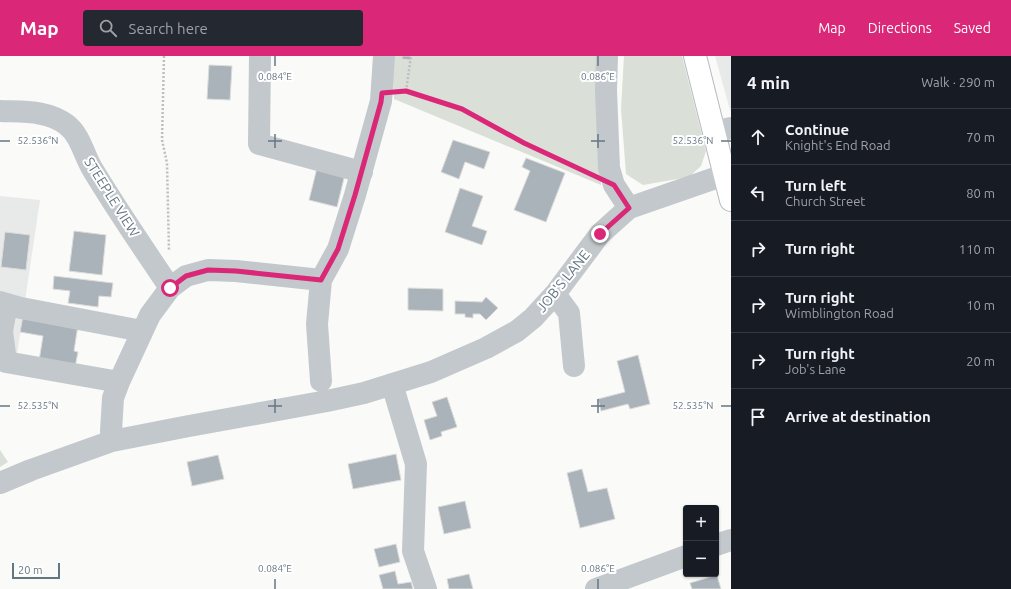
<!DOCTYPE html>
<meta charset="utf-8">
<style>
body{margin:0;font-family:Ubuntu,sans-serif;background:#242831;color:#f1f3f6}
.controls{position:absolute;right:12px;bottom:12px;display:grid;overflow:hidden;border-radius:4px;box-shadow:0 1px 3px #0004}
.controls button{width:36px;height:36px;display:grid;place-items:center;padding:0;border:0;border-bottom:1px solid #363941;background:#171b24;color:#f1f3f6;font:20px sans-serif}
.scale{position:absolute;left:12px;bottom:10px;width:48px;box-sizing:border-box;padding-left:4px;border:2px solid #657683;border-top:0;font-size:11px;line-height:14px;white-space:nowrap;color:#657683;-webkit-text-stroke:3px #fff;paint-order:stroke}
.stop{position:absolute;width:12px;height:12px;margin:-9px;border:3px solid #db2777;border-radius:50%;background:#fff}
.stop.end{background:#db2777;border-color:#fff;box-shadow:0 1px 4px #0008}
.list{margin:0;padding:0;list-style:none}
h2{display:flex;justify-content:space-between;align-items:center;height:52px;margin:0;padding:0 16px;font-size:17px}
h2 small{font-size:13px;font-weight:400;color:#9ea1a6}
.list li{display:grid;grid-template-columns:26px 1fr auto;gap:12px;align-items:center;box-sizing:border-box;height:56px;padding:0 16px;border-top:1px solid #363941}
.list b{display:block;font-size:15px;white-space:nowrap}
.list p{margin:0;font-size:13px;white-space:nowrap;color:#9ea1a6}
.list em{font-size:13px;font-style:normal;color:#9ea1a6}
.icon{flex:none;width:22px;height:22px;fill:none;stroke:currentColor;stroke-width:2;stroke-linecap:round;stroke-linejoin:round}
.map{position:relative;flex:none;width:731px;height:533px;overflow:hidden}
header{display:flex;align-items:center;gap:24px;box-sizing:border-box;height:56px;padding:0 20px;background:#db2777;color:#fff}
header strong{font-size:19px}
nav{display:flex;gap:22px;margin-inline-start:auto;font-size:14px}
.search{width:280px;height:36px;background:#242831;display:flex;align-items:center;gap:10px;box-sizing:border-box;padding:0 14px;border-radius:4px;color:#9ea1a6;font-size:15px}
main{display:flex}
aside{flex:1;background:#171b24}
.map>svg:first-child{display:block}
.built{fill:#e8e9e9}
.green{fill:#dadfd7}
.building{fill:#aab3b9;stroke:#dcdcda}
.lines{fill:none;stroke-linecap:round;stroke-linejoin:round}
.major-casing{stroke:#b5babe;stroke-width:24}
.path{stroke:#bbbfc2;stroke-width:2.5;stroke-dasharray:2 2;stroke-linecap:butt}
.minor{stroke:#c3c8cc;stroke-width:22}
.major{stroke:#fff;stroke-width:22}
.route{stroke:#db2777;stroke-width:5}
.ticks{fill:none;stroke:#657683;stroke-width:1.5}
.labels{text-anchor:middle;stroke-width:4;stroke-linejoin:round;paint-order:stroke}
.street-label{font-size:14px;fill:#657683;stroke:#fff}
.ticks-label{font-size:10px;text-anchor:middle;fill:#657683;stroke:#fff;stroke-width:4;stroke-linejoin:round;paint-order:stroke}
</style>
<header>
<strong>Map</strong>
<div class="search"><svg class="icon" aria-label="search" viewBox="0 0 24 24"><circle cx="10" cy="10" r="6"/><path d="M15 15l6 6"/></svg>Search here</div>
<nav><a>Map</a><a>Directions</a><a>Saved</a></nav>
</header>
<main>
<div class="map">
<svg width="731" height="533" viewBox="0 0 731 533">
<rect width="100%" height="100%" fill="#fafaf8"/>
<path class="built" d="M715 0H731V54H730Z
M0 140 40 144 15 312 0 310Z"/>
<path class="green" d="M391 0H596L601 129 394 43Z
M624 0H682L706 95 701 110 689 121 643 129 626 118 621 53Z
M0 394 8 406 0 411Z"/>
<path class="building" d="M402 0H411L410 4 402 3Z
M209 9 232 10 230 44 207 43Z
M453 84 490 96 484 113 465 106 459 123 441 116Z
M526 102 565 117 546 166 514 154 530 115 522 111Z
M317 112 345 118 337 151 309 144Z
M460 132 483 140 472 170 487 175 482 189 445 176Z
M74 175 106 179 102 219 69 215Z
M5 176 30 179 26 214 1 211Z
M54 220 113 227 111 241 99 240 98 251 68 247 70 235 53 233Z
M408 232 443 233V255L408 254Z
M486 241 498 252 486 264 480 258H473V262L465 261V258H455V245L482 246Z
M23 260 78 269 74 295 78 296 75 311 39 305 43 280 20 276Z
M638 299 650 348 630 353 628 348 601 355 598 343 625 336 617 305Z
M447 341 457 371 441 376 442 380 430 384 424 364 437 360 432 346Z
M396 398 401 424 353 433 348 408Z
M218 399 224 423 192 430 187 406Z
M582 413 588 436 607 432 615 463 580 472 567 417Z
M465 445 471 472 444 478 438 451Z
M396 488 400 506 379 511 374 493Z
M395 515 398 528 411 526 413 533H383L379 519Z
M469 518 473 533H449L447 523Z
M717 519 721 533H692L690 527Z"/>
<g class="lines">
<defs>
<path id="major" d="M695 0 731 144"/>
</defs>
<use href="#major" class="major-casing"/>
<path class="path" d="M164 0 162 84 167 107 169 195
M406 35 411 0
M400 36 406 35 462 53 524 87 591 118"/>
<path class="minor" d="M260 0 259 88 362 116
M607 0 606 34 609 112 614 129 629 152
M0 55C23 56 48 54 67 69 81 80 84 100 93 114 117 154 144 193 170 232
M714 76 731 72
M555 238 569 257 574 310
M0 246 21 252 142 275
M7 248 2 275 6 306 119 326
M321 325 317 268 321 224 338 193 355 139 381 45 384 0
M392 328 416 408 413 495 426 533
M112 385 111 375 113 342 119 326 150 259 170 232 186 220 208 214 236 215 321 224
M0 427 31 414 112 385 189 370 327 345 364 337 431 316 486 292 517 275 533 262 555 238 600 178 629 152 724 119
M716 489 731 484
M596 533 686 500"/>
<use href="#major" class="major"/>
</g>
<g class="lines">
<path class="route" d="M170 232 186 220 208 214 236 215 321 224 338 193 355 139 381 46 382 37 406 35 462 53 524 87 614 129 629 152 600 178"/>
</g>
<path class="ticks" d="M275 0V10M598 0V10M275 78V92M598 78V92M0 85H10M268 85H282M591 85H605M721 85H731M275 343V357M598 343V357M0 350H10M268 350H282M591 350H605M721 350H731M275 523V533M598 523V533"/>
<g class="labels">
<g class="street-label">
<text transform="translate(112 141) rotate(58)" y="5">STEEPLE VIEW</text>
<text transform="translate(563 225) rotate(-51)" y="5">JOB'S LANE</text>
</g>
</g>
<g class="ticks-label">
<text x="275" y="24">0.084°E</text>
<text x="598" y="24">0.086°E</text>
<text x="38" y="88">52.536°N</text>
<text x="693" y="88">52.536°N</text>
<text x="38" y="353">52.535°N</text>
<text x="693" y="353">52.535°N</text>
<text x="275" y="516">0.084°E</text>
<text x="598" y="516">0.086°E</text>
</g>
</svg>
<div class="controls">
<button>+</button>
<button>−</button>
</div>
<div class="scale">20 m</div>
<div class="stop" style="left:170px;top:232px"></div>
<div class="stop end" style="left:600px;top:178px"></div>
</div>
<aside>
<h2>4 min<small>Walk · 290 m</small></h2>
<ul class="list">
<li><svg class="icon" aria-label="ahead" viewBox="0 0 24 24"><path d="M12 20V5M6 11l6-6 6 6"/></svg><div><b>Continue</b><p>Knight's End Road</p></div><em>70 m</em></li>
<li><svg class="icon" aria-label="left" viewBox="0 0 24 24"><path d="M17 20v-9H6M10 6l-5 5 5 5"/></svg><div><b>Turn left</b><p>Church Street</p></div><em>80 m</em></li>
<li><svg class="icon" aria-label="right" viewBox="0 0 24 24"><path d="M7 20v-9h11M14 6l5 5-5 5"/></svg><div><b>Turn right</b></div><em>110 m</em></li>
<li><svg class="icon" aria-label="right" viewBox="0 0 24 24"><path d="M7 20v-9h11M14 6l5 5-5 5"/></svg><div><b>Turn right</b><p>Wimblington Road</p></div><em>10 m</em></li>
<li><svg class="icon" aria-label="right" viewBox="0 0 24 24"><path d="M7 20v-9h11M14 6l5 5-5 5"/></svg><div><b>Turn right</b><p>Job's Lane</p></div><em>20 m</em></li>
<li><svg class="icon" aria-label="arrive" viewBox="0 0 24 24"><path d="M6 21V4h12l-3 4 3 4H6"/></svg><div><b>Arrive at destination</b></div></li>
</ul>
</aside>
</main>
